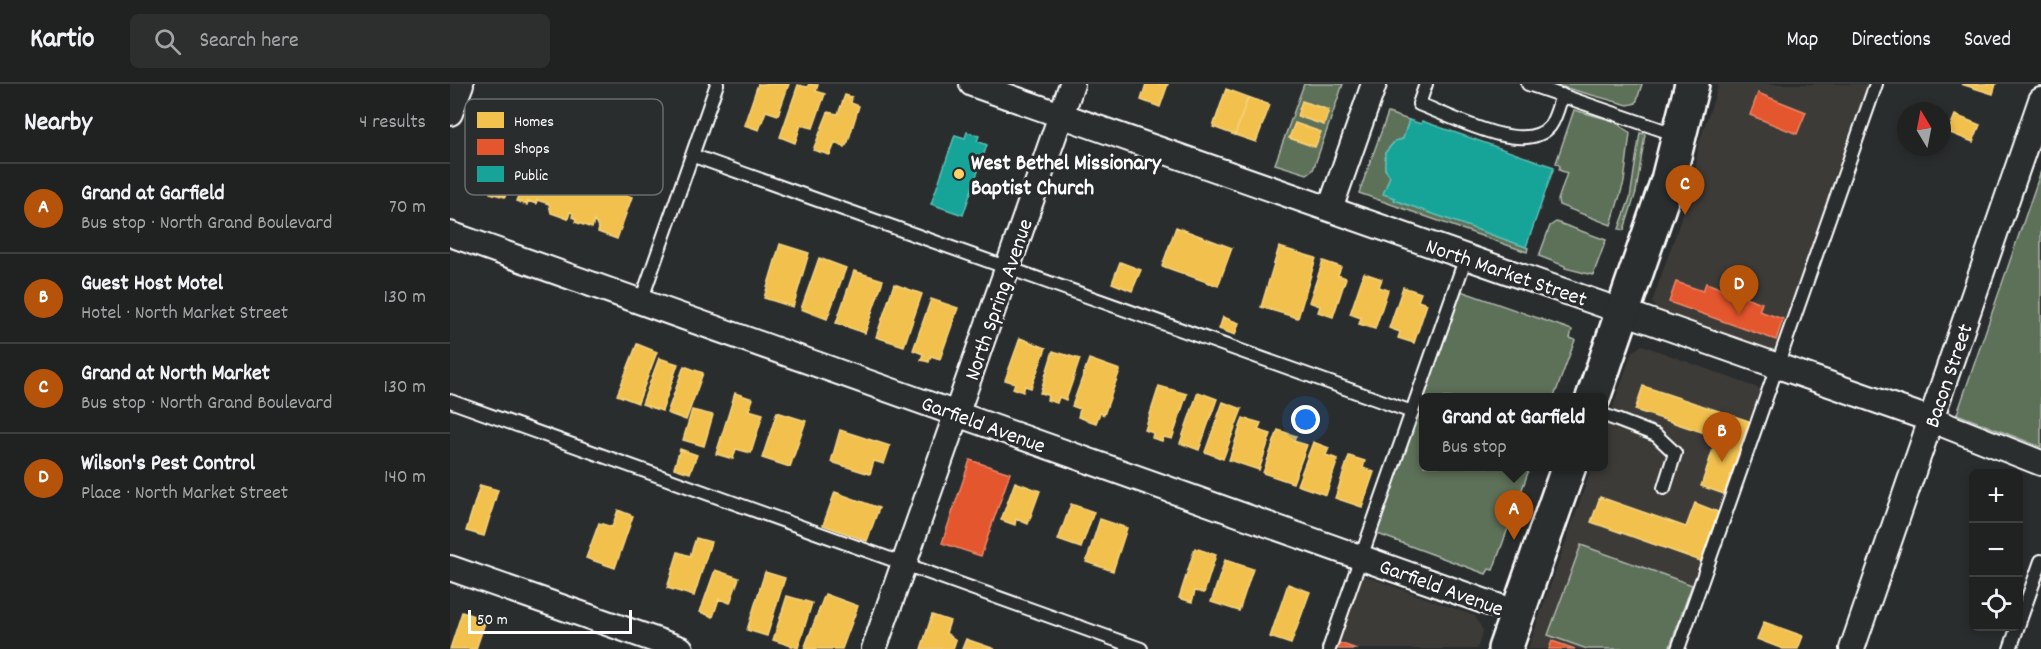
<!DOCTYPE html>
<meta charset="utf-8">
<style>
body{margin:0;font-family:Dekko,sans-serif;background:#2d2f2f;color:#f1f3f6}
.controls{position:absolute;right:18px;bottom:18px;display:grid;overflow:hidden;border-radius:9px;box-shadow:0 3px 9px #0003}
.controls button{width:54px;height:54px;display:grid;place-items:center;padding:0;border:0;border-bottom:2px solid #3d3f40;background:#202222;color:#f1f3f6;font:30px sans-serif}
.compass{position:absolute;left:1447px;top:18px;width:54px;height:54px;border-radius:50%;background:#202222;box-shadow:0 3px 9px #0003;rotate:350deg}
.scale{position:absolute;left:18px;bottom:15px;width:164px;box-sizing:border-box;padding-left:6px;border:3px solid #fff;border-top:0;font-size:16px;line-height:21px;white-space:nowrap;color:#fff;-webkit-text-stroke:4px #2a2d2e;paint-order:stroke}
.you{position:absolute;left:856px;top:336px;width:21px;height:21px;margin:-15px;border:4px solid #fff;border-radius:50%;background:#1a73e8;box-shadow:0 0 0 9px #1a73e833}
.badge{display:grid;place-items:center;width:39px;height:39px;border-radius:50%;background:#b45309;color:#fff;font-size:20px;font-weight:700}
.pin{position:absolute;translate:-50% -50px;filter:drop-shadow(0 2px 3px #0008)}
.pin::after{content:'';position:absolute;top:32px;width:21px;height:18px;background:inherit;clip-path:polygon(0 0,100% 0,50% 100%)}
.popup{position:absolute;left:969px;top:309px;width:189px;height:78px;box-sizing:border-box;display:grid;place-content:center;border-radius:9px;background:#202222;filter:drop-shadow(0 2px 4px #0005);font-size:20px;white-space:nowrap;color:#a2a4a5}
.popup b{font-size:22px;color:#f1f3f6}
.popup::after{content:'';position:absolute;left:50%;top:100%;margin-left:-12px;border:12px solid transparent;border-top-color:#202222}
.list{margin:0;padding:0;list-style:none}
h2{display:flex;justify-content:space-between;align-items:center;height:78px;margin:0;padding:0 24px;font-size:26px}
h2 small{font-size:20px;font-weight:400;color:#a2a4a5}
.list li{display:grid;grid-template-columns:39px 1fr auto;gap:18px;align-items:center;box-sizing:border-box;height:90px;padding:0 24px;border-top:2px solid #3d3f40}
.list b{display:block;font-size:22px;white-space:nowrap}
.list p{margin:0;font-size:20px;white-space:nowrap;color:#a2a4a5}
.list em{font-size:20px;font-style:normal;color:#a2a4a5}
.icon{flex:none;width:33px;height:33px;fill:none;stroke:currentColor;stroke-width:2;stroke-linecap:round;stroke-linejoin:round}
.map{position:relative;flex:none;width:1591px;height:565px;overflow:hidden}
header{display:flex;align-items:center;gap:36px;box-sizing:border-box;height:84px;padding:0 30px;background:#202222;border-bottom:2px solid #3d3f40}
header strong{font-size:28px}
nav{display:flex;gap:33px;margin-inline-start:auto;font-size:21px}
.search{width:420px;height:54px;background:#2d2f2f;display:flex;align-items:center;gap:15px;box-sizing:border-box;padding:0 21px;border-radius:9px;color:#a2a4a5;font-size:22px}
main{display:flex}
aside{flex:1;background:#202222}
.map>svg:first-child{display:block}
.built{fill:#3c3b38}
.green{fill:#5d6f58;stroke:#aeb7ac;stroke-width:1.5}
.homes{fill:#f2c14e;stroke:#f6d483;stroke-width:1.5}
.shops{fill:#e4572e;stroke:#ec896d;stroke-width:1.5}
.public{fill:#17a398;stroke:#5dbfb7;stroke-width:1.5}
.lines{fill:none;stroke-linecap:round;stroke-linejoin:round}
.service-casing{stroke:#fff;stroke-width:16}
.minor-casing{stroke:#fff;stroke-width:28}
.primary-casing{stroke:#fff;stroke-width:38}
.service{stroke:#2a2d2e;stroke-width:12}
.minor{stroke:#2a2d2e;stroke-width:24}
.primary{stroke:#2a2d2e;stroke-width:33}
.poi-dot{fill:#ffd166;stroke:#2a2d2e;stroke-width:2}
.labels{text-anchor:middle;stroke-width:6;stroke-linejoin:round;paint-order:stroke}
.poi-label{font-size:22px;font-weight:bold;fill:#fff;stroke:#2a2d2e;text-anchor:start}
.street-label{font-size:22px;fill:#fff;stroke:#2a2d2e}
.key{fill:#2a2d2e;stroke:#6a6c6d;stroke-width:1.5}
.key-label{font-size:16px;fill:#fff}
</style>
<header>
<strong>Kartio</strong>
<div class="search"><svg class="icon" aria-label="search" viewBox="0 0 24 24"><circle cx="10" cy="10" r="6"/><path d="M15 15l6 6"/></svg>Search here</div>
<nav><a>Map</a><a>Directions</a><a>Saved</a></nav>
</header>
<main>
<aside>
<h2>Nearby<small>4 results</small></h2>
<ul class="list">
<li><span class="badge">A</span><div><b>Grand at Garfield</b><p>Bus stop · North Grand Boulevard</p></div><em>70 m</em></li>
<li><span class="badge">B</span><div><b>Guest Host Motel</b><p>Hotel · North Market Street</p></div><em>130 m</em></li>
<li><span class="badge">C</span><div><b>Grand at North Market</b><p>Bus stop · North Grand Boulevard</p></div><em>130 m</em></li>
<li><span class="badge">D</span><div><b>Wilson's Pest Control</b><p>Place · North Market Street</p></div><em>140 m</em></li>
</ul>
</aside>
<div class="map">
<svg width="1591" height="565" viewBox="0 0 1591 565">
<rect width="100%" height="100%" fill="#2a2d2e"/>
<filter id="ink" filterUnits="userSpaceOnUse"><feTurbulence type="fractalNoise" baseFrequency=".0167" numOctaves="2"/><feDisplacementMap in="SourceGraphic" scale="12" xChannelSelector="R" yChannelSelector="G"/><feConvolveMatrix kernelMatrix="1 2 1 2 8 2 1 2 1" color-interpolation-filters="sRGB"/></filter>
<g filter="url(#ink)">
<path class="built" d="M1269 0H1422L1326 269 1208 227 1202 218 1245 95 1248 61Z
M1192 261 1313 306 1223 565H1078L1142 383 1154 382V348L1182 268Z
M910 490 1025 532 1033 547 1027 565H884Z"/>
<path class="green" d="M854 0H893L863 86 857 90 825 80Z
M1102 0H1192L1186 19 1178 21Z
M1124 26 1164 37 1180 49 1174 98 1161 141 1109 121 1108 116 1117 89 1109 86 1110 82 1106 79Z
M938 29 959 36 953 55 945 57 935 69V85L940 92 934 110 945 114V116L1076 163 1078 164 1077 168 909 109Z
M1190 49 1195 50 1186 108 1174 146 1169 145 1180 114Z
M1591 87V363L1507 330Z
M1106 138 1156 156 1143 191 1115 184V182L1089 172 1100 142Z
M1008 206 1122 246 1120 254 1125 256 1104 313 974 314V382L1080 383 1043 486 1039 485 1036 490 925 449Z
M1131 461 1242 501 1219 565H1137L1098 551Z"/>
<path class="homes" d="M308 0H339L328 31 316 27 309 46 294 41Z
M359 0 368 1 366 7 375 10 363 44 351 41 345 59 330 53 348 1 357 3Z
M696 0H718L710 23 691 16Z
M1511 0H1546L1543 10Z
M776 5 798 13 785 51 763 43Z
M395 11 402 13 401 19 409 22 398 58 395 63 385 59 380 71 363 66 378 28 388 30Z
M798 13 820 21 806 58 785 51Z
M852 17 879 26 874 41 847 32Z
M1505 31 1530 41 1523 58 1498 48Z
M845 39 871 48 865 63 839 54Z
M54 69 182 113 167 155 148 148 149 144 144 137 142 144 125 138 126 135 122 133 123 129 120 128 118 135 101 129 99 120 87 116 86 120 78 117 77 121 66 117 69 109 63 107 62 111 56 109 55 113 40 109Z
M726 143 782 164 768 202 712 182Z
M330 160 359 169 343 223 314 214Z
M829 163 866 174 848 234 811 223Z
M369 174 396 184 377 235 351 225Z
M873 177 891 183 888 191 896 194 883 233 868 228 870 222 859 218Z
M670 178 691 186 682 207 662 199Z
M404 187 433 196 415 249 386 239Z
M914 189 932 195 929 203 938 206 925 245 909 240 911 234 900 230Z
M444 200 472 210 454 262 426 253Z
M953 203 971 209 968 217 977 220 964 259 948 254 950 248 939 244Z
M481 215 508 224 490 275 481 272 479 278 471 276 473 270 463 266Z
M773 233 789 239 785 251 769 245Z
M570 254 596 264 581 304 575 302 573 308 563 304 565 299 555 296Z
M187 260 207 268 188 319 167 311Z
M603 267 630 275 616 316 609 313 607 319 597 316 598 311 590 309Z
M209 274 228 280 212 327 192 320Z
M639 275 670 286 654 331 650 329 646 339 628 333 630 325 622 322Z
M234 282 253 289 236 336 217 329Z
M709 302 737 310 722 355 714 353 712 357 702 354 703 349 695 346Z
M1193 302 1299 337 1274 410 1251 402 1267 353 1185 326Z
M748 308 767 315 749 366 730 359Z
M285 309 303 315 299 326 313 330 301 369 286 365 283 375 266 370Z
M773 318 792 325 773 375 755 368Z
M242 326 263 331 254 362 233 356Z
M327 328 356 337 340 383 312 374Z
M793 334 811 339 808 346 821 350 809 386 779 376Z
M390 346 440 362 434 380 424 377 420 390 381 378Z
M828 346 846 352 844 357 857 361 843 399 813 389Z
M863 358 879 364 876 371 888 375 876 411 847 401Z
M230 365 247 371 240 389 224 384Z
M899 372 915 377 913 384 924 388 912 423 885 414Z
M565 398 590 407 578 440 566 435 565 441 551 436Z
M30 401 48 406 34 452 16 447Z
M385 408 429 424 417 457 373 441Z
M1150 413 1236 443 1245 419 1268 428 1251 477 1141 438Z
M621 420 644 428 631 464 608 456Z
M168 426 183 432 165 484 136 474 149 439 162 443Z
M650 435 677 444 663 487 636 478Z
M246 454 261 458 244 512 217 504 228 468 240 472Z
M745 464 766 471 754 509 745 507 742 518 729 514Z
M775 476 803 485 789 527 761 518Z
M265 486 289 494 280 519 269 515 263 533 250 528Z
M315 488 335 494 317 552 297 546Z
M838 500 860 508 841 560 820 553Z
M375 510 408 522 392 565H354Z
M337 512 362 519 348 564 323 556Z
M12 528 36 536 26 565H0Z
M482 531 500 537 496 549 506 556 503 565H471Z
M1314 538 1353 552 1348 565H1333L1307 555Z
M516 555 545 565H512Z"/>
<path class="shops" d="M1308 9 1356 28 1347 50 1300 31Z
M1226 198 1253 207 1256 199 1312 219 1309 227 1333 235 1326 256 1219 218Z
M520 376 560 389 531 472 492 459Z
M1102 557 1125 565H1099Z
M889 559 907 565H887Z"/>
<path class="public" d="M959 36 971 40 972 37 1104 83 1076 163 944 116 945 114 933 110 940 92 935 85V69L945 57 953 55Z
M517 48 529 52 527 57 537 61 513 131 481 120 505 51 515 54Z"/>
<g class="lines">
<defs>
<path id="service" d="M976 0 969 20C999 31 1075 73 1100 42 1106 34 1109 20 1112 11
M1078 0 1227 51
M244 72 962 328
M191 217 267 0
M0 317 691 565
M1154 331 1206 351 1225 369 1214 404
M1568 542 1591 477
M879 565 1016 173
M1228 565 1426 0
M1560 565 1568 542"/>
<path id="minor" d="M522 0 1482 336 1591 379
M0 29 11 0
M880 125 924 0
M0 150 1067 529
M0 484 231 565
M424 565 622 0
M1402 565 1591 16"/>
<path id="primary" d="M1143 314 1218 96 1242 0
M1055 565 1119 382"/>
</defs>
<use href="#service" class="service-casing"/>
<use href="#minor" class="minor-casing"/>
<use href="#primary" class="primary-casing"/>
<use href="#service" class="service"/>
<use href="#minor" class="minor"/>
<use href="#primary" class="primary"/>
</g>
</g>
<circle class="poi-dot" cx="509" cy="90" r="6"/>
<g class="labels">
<g class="poi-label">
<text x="521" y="85">West Bethel Missionary<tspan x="521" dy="25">Baptist Church</tspan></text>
</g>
<g class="street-label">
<text transform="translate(1057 187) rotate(19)" y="8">North Market Street</text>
<text transform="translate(547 215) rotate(-71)" y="8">North Spring Avenue</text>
<text transform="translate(1497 291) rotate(-71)" y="8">Bacon Street</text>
<text transform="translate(534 339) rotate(20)" y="8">Garfield Avenue</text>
<text transform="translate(992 502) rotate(20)" y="8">Garfield Avenue</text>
</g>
</g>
<rect x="15" y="15" width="198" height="96" rx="9" class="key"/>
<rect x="27" y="28" width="27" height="16" fill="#f2c14e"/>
<rect x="27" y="55" width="27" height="16" fill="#e4572e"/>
<rect x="27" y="82" width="27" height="16" fill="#17a398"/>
<g class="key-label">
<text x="64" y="42">Homes</text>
<text x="64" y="69">Shops</text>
<text x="64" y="96">Public</text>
</g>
</svg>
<div class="controls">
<button>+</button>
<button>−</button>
<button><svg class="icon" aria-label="locate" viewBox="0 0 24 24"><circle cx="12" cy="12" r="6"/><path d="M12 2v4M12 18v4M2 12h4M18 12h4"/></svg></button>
</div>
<svg class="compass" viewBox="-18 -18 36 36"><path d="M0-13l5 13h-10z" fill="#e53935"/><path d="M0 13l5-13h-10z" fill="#a2a4a5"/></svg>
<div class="scale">50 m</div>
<div class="you"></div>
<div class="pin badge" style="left:1064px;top:456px">A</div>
<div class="popup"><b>Grand at Garfield</b>Bus stop</div>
<div class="pin badge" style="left:1272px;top:378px">B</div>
<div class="pin badge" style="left:1235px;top:131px">C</div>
<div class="pin badge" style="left:1289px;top:231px">D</div>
</div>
</main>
